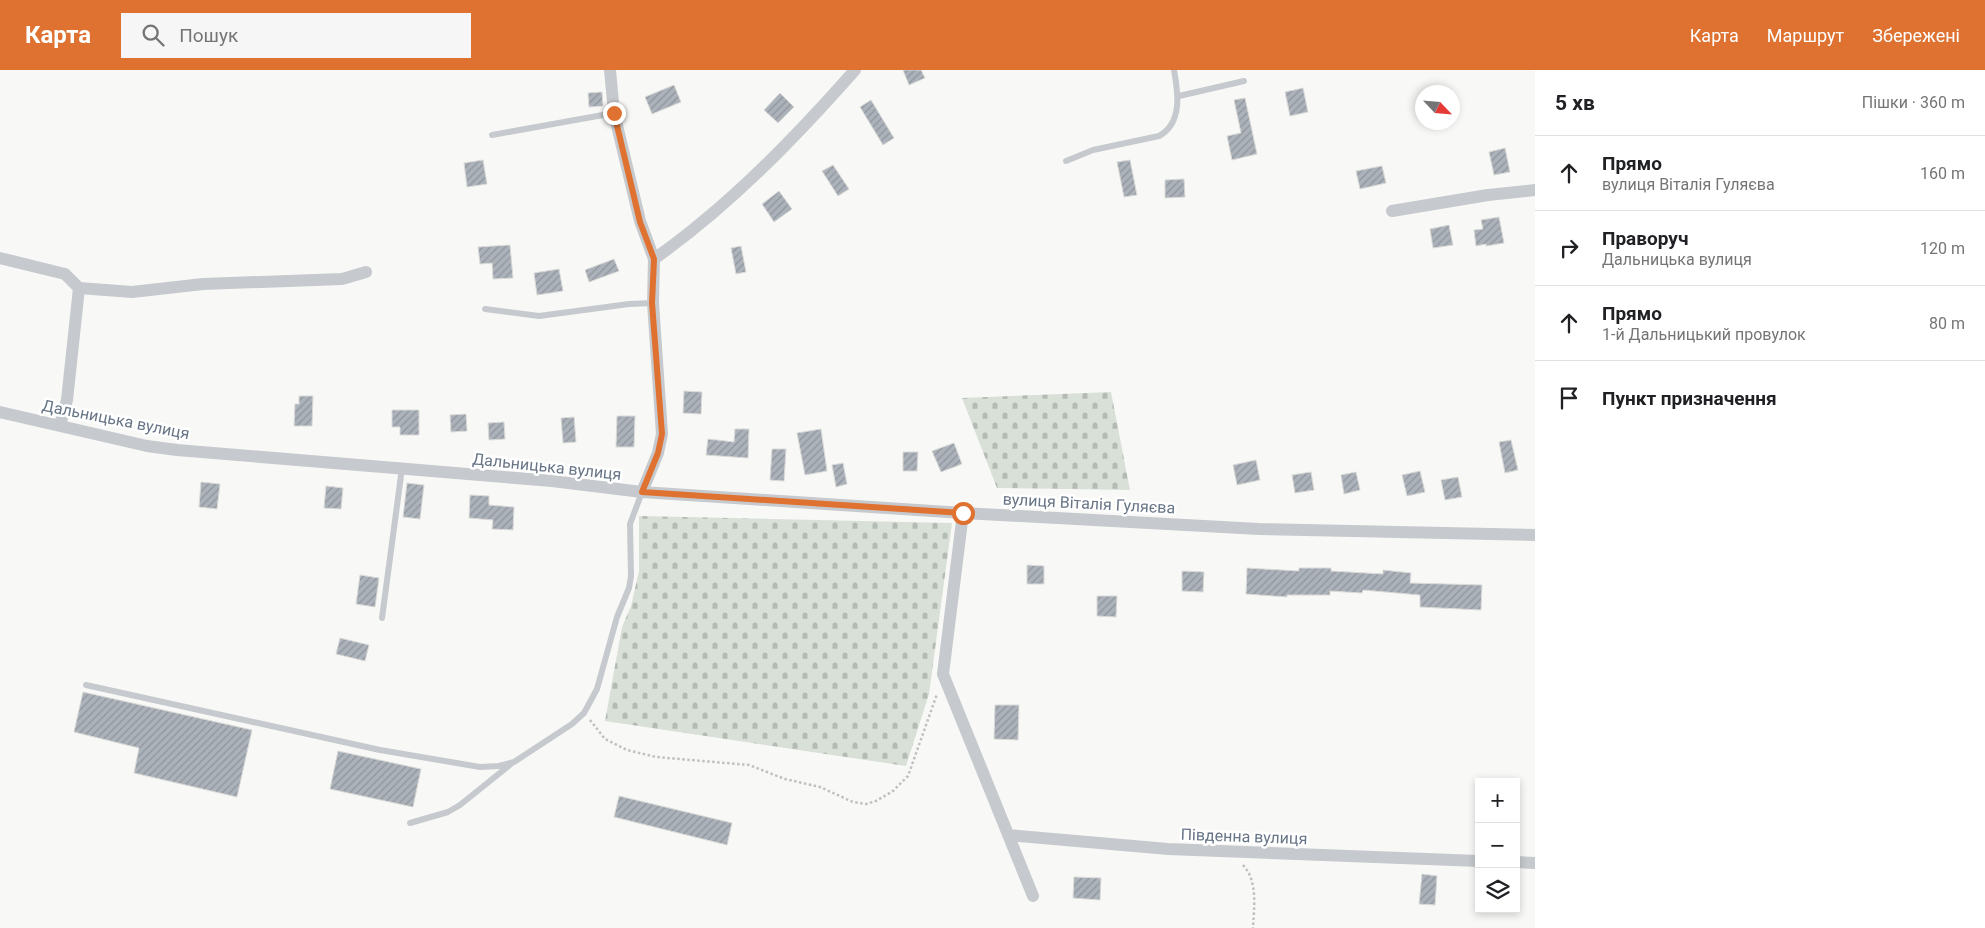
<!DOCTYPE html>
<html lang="uk">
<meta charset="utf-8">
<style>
body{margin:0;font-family:Roboto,sans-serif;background:#f6f6f6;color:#202124}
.controls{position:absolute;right:15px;bottom:15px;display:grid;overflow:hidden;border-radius:0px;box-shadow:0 2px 8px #0003}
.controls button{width:45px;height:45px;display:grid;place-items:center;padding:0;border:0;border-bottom:1px solid #e0e0e0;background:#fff;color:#202124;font:25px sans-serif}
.compass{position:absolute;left:1415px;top:15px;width:45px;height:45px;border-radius:50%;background:#fff;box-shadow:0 2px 8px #0003;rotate:116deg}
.stop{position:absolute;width:15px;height:15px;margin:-11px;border:4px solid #df7230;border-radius:50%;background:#fff}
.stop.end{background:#df7230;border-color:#fff;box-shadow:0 1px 5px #0008}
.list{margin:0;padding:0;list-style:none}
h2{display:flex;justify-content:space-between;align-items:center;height:65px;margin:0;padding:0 20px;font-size:21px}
h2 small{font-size:16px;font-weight:400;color:#757577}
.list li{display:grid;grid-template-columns:32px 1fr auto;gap:15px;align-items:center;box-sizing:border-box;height:75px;padding:0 20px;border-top:1px solid #e0e0e0}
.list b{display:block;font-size:19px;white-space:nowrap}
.list p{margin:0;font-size:16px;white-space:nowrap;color:#757577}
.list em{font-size:16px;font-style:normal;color:#757577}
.icon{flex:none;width:28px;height:28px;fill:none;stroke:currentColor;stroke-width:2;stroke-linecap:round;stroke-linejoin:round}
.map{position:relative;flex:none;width:1535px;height:858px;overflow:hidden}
header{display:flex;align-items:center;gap:30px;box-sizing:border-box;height:70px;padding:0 25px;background:#df7230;color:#fff}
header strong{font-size:24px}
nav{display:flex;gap:28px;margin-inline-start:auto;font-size:18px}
.search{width:350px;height:45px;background:#f6f6f6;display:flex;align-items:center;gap:12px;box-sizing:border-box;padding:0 18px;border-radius:0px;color:#757577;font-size:19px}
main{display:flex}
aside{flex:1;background:#fff}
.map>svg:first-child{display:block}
.cemetery{fill:url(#cemetery-stones)}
.building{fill:url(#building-hatch);stroke:#dadad8}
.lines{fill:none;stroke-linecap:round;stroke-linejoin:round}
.path{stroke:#bec0c2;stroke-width:2.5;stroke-dasharray:2.5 2.5;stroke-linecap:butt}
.lane{stroke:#c6c9cd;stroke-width:6}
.street{stroke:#c6c9cd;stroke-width:12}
.route{stroke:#df7230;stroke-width:6}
.labels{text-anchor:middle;stroke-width:5;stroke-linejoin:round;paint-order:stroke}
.street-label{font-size:16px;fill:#687586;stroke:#fff}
</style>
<header>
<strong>Карта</strong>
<div class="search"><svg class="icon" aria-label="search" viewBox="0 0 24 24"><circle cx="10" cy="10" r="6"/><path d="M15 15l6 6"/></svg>Пошук</div>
<nav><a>Карта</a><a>Маршрут</a><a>Збережені</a></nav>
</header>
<main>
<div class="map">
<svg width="1535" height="858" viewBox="0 0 1535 858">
<defs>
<pattern id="cemetery-stones" width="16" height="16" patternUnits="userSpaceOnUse" patternTransform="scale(1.25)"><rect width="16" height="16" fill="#d9e0d7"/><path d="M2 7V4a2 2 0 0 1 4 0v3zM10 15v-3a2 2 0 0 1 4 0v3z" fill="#b4bab4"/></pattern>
<pattern id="building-hatch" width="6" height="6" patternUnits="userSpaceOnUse" patternTransform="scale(1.25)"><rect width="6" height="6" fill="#acb2ba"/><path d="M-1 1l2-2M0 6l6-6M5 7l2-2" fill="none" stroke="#90959d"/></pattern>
</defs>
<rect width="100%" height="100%" fill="#f8f9f6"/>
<path class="cemetery" d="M1111 322 1130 420 997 418 962 328Z
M639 446 952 453 929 624 906 696 605 651 622 557 631 536 639 501Z"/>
<path class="building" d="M903 0H921L925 8 909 15Z
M674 15 681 32 652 44 645 27Z
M1303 18 1308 42 1290 46 1285 22Z
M602 22 603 36 589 37 588 23Z
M780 23 794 37 778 53 764 40Z
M1245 28 1257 84 1232 90 1227 66 1241 63 1234 30Z
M871 30 894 68 883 75 860 37Z
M1505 78 1510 102 1494 105 1489 82Z
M483 90 487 114 467 117 464 93Z
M1130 90 1137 125 1124 127 1117 92Z
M833 95 849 119 838 126 822 101Z
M1382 96 1386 113 1360 119 1356 101Z
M1184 109 1185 127 1165 128V110Z
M779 121 792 139 774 152 762 134Z
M1499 147 1504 173 1486 176V174L1476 176 1474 160 1483 159 1481 150Z
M1449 155 1453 175 1433 178 1430 159Z
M510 175 513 208 493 209 492 193 480 194 478 177Z
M741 176 746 202 736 204 731 178Z
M614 189 619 201 589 212 585 200Z
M559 199 563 221 537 225 534 203Z
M684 321 702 322 701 344 683 343Z
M299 326H313L312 356H294L295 334H299Z
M392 340H419V365H400V357H392Z
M466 344 467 361 451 362 450 345Z
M617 346H635L634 377H616Z
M574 347 576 372 563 373 561 348Z
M504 352 505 369 489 370 488 353Z
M735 359H749L748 388 706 385 708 369 734 372Z
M821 359 827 401 805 405 797 363Z
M1511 370 1518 400 1505 403 1499 372Z
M954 373 962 394 941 402 932 381Z
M772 379H786L784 411 770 410Z
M903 382H918L917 401H903Z
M1256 390 1260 410 1237 415 1233 395Z
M843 393 847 414 836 417 832 395Z
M1420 401 1425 422 1407 426 1402 405Z
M1311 402 1314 420 1295 423 1292 405Z
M1356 402 1360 420 1344 424 1341 405Z
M1458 407 1462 427 1445 430 1441 410Z
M201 412 220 414 217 439 199 437Z
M407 413 424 415 420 449 403 447Z
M326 416 343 418 341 439 324 438Z
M470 425 489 426V435L514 437 513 460 492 459 493 450 469 448Z
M1027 495 1044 496V514H1027Z
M1247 498 1299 501V498H1331V501L1383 504V500L1411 503 1410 513 1482 515 1481 540 1420 537V525L1363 520 1362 523 1330 521V525H1287V527L1246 524Z
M1182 501 1204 502 1203 522 1182 521Z
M360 505 379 508 375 537 356 534Z
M1097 526H1117L1116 547 1097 546Z
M340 568 369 575 365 591 336 584Z
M83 622 252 660 237 727 134 703 139 678 74 662Z
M995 635H1019L1018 670 994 669Z
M338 681 421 699 413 737 330 719Z
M619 726 732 753 727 775 614 747Z
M1422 804 1437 806 1435 835 1419 834Z
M1074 807 1101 808 1100 830 1073 828Z"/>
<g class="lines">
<path class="path" d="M590 650 605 669 627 680 656 687 749 695 785 709 820 717 853 732 866 734 876 731 893 721 908 706 937 624
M1243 795C1258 811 1254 837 1253 858"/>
<path class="lane" d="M1179 26 1244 11
M492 65 614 43
M1066 91 1093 80 1159 66C1183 53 1178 22 1174 0
M485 239 539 246 629 234 653 233
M382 548 402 398
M86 615 380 680 480 697 499 696 514 692 572 654 584 643 597 619 617 547 629 518 631 506 630 454 642 422
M410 753 448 742 460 735 511 694"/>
<path class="street" d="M610 0 614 43 640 151 654 189
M1392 141 1488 125 1535 120
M0 188 65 204 79 218 132 222 203 214 342 209 366 202
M0 342 147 376 177 380 552 411 642 422 658 383 662 364 653 233 654 189C729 136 794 69 855 0
M60 355 67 330 79 218
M642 422 963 443 1259 459 1535 465
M963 443 943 604 1033 826
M1008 765 1168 779 1479 791
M1516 792 1535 793"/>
</g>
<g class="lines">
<path class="route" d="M614 43 640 152 654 189 652 233 662 364 658 383 642 422 963 443"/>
</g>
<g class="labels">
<g class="street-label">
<text transform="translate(116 349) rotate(11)" y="6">Дальницька вулиця</text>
<text transform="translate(547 396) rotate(6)" y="6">Дальницька вулиця</text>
<text transform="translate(1089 433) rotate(3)" y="6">вулиця Віталія Гуляєва</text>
<text transform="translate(1244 766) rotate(2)" y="6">Південна вулиця</text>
</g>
</g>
</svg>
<div class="controls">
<button>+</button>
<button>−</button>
<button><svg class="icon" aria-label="layers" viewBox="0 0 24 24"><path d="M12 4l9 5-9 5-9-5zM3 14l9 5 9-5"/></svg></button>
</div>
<svg class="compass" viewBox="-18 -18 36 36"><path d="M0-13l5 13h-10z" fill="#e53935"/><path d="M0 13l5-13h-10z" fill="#757577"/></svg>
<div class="stop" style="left:963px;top:443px"></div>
<div class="stop end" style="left:614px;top:43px"></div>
</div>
<aside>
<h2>5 хв<small>Пішки · 360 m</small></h2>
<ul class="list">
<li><svg class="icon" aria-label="ahead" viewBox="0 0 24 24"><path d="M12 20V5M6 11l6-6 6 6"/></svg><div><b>Прямо</b><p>вулиця Віталія Гуляєва</p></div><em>160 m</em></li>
<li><svg class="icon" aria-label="right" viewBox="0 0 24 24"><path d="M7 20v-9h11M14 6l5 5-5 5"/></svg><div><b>Праворуч</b><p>Дальницька вулиця</p></div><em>120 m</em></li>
<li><svg class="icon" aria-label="ahead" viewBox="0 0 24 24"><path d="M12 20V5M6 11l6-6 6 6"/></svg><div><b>Прямо</b><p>1-й Дальницький провулок</p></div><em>80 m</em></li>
<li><svg class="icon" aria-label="arrive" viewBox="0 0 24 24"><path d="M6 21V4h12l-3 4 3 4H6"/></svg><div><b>Пункт призначення</b></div></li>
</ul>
</aside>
</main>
